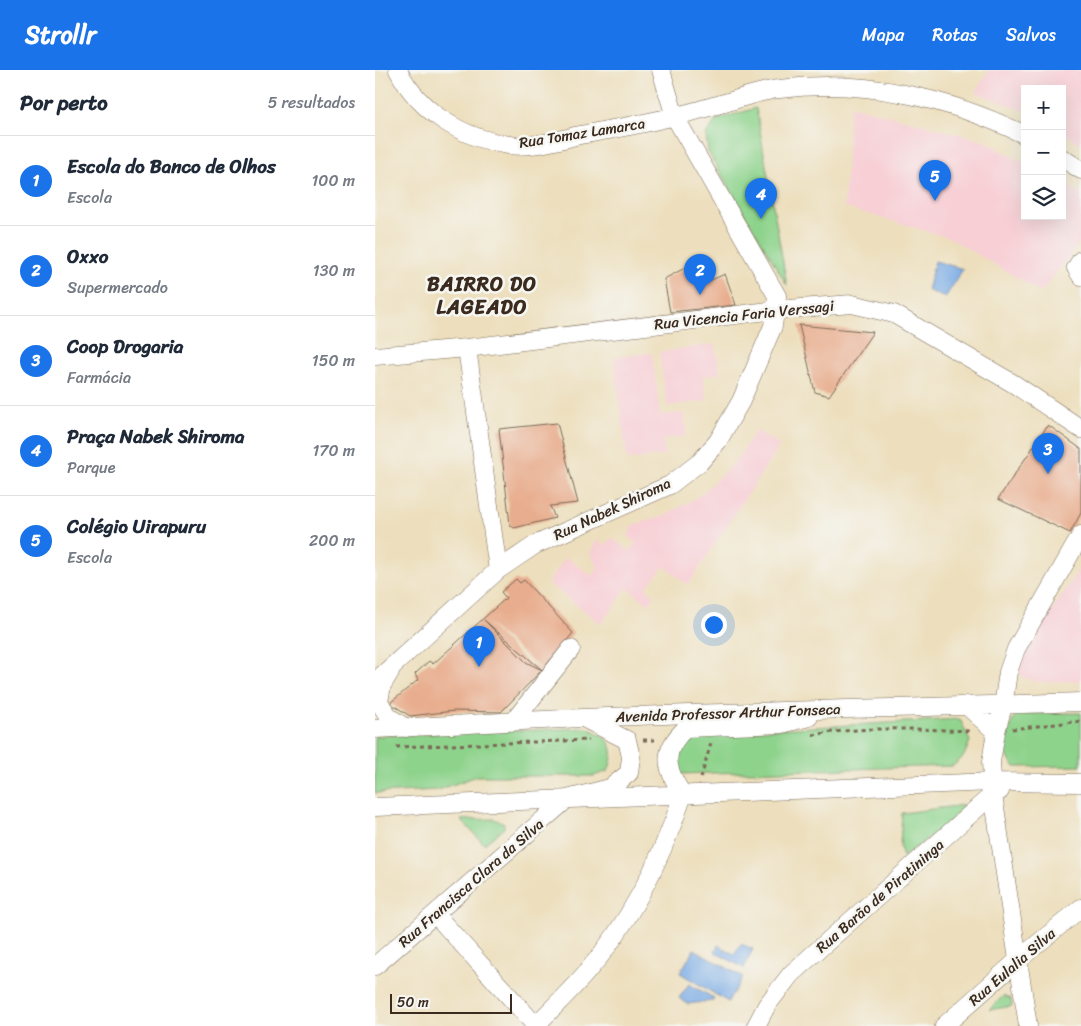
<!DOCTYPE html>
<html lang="pt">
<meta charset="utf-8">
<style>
body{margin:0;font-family:Sriracha,sans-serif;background:#f2f2f3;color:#1f2937}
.controls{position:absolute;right:15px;top:15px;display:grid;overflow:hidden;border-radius:0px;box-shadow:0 5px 20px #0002}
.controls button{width:45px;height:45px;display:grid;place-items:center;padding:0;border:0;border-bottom:1px solid #e0e1e3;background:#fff;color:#1f2937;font:25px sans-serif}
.scale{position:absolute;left:15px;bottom:12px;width:122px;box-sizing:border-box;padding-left:5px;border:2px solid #3b2a1e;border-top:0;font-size:14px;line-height:18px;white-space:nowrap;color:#3b2a1e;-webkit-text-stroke:4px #f6f6f2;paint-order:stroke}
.you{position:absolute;left:338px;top:554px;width:18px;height:18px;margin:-12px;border:4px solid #fff;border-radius:50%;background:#1a73e8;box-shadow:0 0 0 8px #1a73e833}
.badge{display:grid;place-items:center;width:32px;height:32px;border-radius:50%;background:#1a73e8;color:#fff;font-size:16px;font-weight:700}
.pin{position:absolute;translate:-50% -41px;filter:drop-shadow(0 1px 2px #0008)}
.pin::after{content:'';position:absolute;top:26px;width:18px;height:15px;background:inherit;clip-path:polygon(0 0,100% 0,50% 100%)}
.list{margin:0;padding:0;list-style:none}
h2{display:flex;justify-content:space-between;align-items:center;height:65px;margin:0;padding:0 20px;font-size:21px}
h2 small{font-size:16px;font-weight:400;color:#747a83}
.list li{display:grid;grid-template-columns:32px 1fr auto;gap:15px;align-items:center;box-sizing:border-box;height:90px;padding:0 20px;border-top:1px solid #e0e1e3}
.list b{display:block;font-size:19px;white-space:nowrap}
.list p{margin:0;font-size:16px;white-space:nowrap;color:#747a83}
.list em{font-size:16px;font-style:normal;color:#747a83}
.icon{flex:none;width:28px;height:28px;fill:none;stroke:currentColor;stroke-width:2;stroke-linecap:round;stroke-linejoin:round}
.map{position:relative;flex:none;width:706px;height:956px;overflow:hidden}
header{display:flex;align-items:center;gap:30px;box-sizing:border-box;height:70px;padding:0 25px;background:#1a73e8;color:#fff}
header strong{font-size:24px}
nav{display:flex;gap:28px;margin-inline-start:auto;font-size:18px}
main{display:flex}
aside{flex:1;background:#fff}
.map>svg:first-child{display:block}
.built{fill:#f7cfd5}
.green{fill:#8ed38c;stroke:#647e55}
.water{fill:#79aae4;stroke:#5a6a81}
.building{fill:#e8ad8e}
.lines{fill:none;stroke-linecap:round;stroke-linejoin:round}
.minor-casing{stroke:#796956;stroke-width:19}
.path{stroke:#796956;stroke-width:3;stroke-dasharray:4 4;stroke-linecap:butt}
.minor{stroke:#fff;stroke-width:18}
.labels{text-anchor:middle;stroke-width:5;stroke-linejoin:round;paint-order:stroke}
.street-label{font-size:15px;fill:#3b2a1e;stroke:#f6f6f2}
.district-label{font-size:20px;font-weight:bold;letter-spacing:1px;fill:#3b2a1e;stroke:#f6f6f2}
</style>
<header>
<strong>Strollr</strong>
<nav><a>Mapa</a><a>Rotas</a><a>Salvos</a></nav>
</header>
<main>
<aside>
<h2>Por perto<small>5 resultados</small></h2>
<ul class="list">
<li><span class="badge">1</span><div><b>Escola do Banco de Olhos</b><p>Escola</p></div><em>100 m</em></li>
<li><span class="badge">2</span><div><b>Oxxo</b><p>Supermercado</p></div><em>130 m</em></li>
<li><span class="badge">3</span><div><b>Coop Drogaria</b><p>Farmácia</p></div><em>150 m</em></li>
<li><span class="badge">4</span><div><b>Praça Nabek Shiroma</b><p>Parque</p></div><em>170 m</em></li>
<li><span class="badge">5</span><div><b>Colégio Uirapuru</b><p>Escola</p></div><em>200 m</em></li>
</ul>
</aside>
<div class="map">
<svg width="706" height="956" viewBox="0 0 706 956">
<rect width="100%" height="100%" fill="#f6f6f2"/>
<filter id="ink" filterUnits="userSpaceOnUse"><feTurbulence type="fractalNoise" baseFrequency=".02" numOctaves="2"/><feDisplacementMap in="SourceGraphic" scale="10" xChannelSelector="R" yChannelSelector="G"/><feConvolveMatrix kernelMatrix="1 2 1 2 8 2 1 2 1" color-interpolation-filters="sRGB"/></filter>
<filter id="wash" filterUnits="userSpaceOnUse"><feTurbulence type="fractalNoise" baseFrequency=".0096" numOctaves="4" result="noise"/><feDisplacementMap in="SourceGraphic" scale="20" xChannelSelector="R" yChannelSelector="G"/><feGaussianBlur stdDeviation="1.12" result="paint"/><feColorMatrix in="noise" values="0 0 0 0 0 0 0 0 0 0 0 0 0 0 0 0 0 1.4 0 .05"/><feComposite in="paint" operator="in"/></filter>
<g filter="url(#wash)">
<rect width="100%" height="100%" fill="#eddfbd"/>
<path class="built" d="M614 0H706V74L687 62V19H650V41L600 22Z
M475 35 609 71 650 94V146H687V114L706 124V171L666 222 575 168 469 137Z
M340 274 345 304 328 306 332 331 292 336 284 282Z
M277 283 285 345 309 343 311 366 288 369 290 385 252 390 239 287Z
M381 360 405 375 313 515 289 496 271 518 280 526 273 534 252 518 226 554 173 513 191 487 217 506 223 497 215 484 221 470 229 475 236 468 255 481 261 473 253 467 257 455 290 446 324 426 360 392Z
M706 496V611L662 612 648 607 643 600 645 590Z"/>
<path class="green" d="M381 38 412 215 333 82 331 65 341 50Z
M706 643V696L640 697C622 676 631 668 641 644Z
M585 649 595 671 589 686 578 696 303 704 298 690 311 664Z
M212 658C235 668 243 676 233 701L219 706H102L63 720 0 723V666Z
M589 735 575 752 528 787 525 776 527 743Z
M119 749 129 753V758L109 774 86 750Z
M628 926 636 929 637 936 614 940Z"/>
<path class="water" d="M560 191 588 199 570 228 552 220Z
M366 874 378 879 369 898 340 882 343 875 359 884Z
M319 879 368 907 353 932 305 903Z
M314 914 339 928 338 931 312 934 304 928Z"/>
<g id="blocks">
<path class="building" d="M321 192 327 214 350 204 361 235 295 242 289 209Z
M424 255 498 262 454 326 440 322Z
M182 353 203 433 175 436 180 448 139 458 135 455 124 359Z
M673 355 706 379V443L695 463 623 429Z
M141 509 145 513 149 510 198 563 167 600 109 550 151 592 167 600 126 642 79 641 35 646 15 633 43 610 40 604 54 591 58 594 131 528 126 522Z"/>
</g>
</g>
<g filter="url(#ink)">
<use href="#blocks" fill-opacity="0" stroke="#796956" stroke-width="1"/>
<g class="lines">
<defs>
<path id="minor" d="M23 0C44 42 87 68 134 75 157 78 183 70 205 65 250 57 295 49 338 36 360 31 382 21 404 19 488 8 574 28 650 65
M687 88 706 100
M706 190 701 198 706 206
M92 278 123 500
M0 286 92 278 401 240 477 234 519 244 639 314 706 359
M15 602 7 615 4 632 14 647 31 658
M0 612 123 500 160 475 295 415 325 392 343 371 366 331 398 256 402 226 300 47 286 0
M591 635 621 662
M138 652 196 579
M0 659C69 656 138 651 208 648 374 641 540 638 706 632
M308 725C290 698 286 681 311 658L407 654 434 647
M0 737 618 712 706 713
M60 844 161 956
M0 896 192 729 235 718 254 703 256 687 252 670 210 649
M160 956C177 939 195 921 211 903 255 853 287 787 308 725
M381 956 392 935 416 904 618 724 625 721
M569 956 643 890 706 838
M653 956 618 724 616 692 621 662 628 636 633 602 641 579 706 465"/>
</defs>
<use href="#minor" class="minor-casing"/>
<path class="path" d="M637 659 706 651
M438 665C489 656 544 659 596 661
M268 670H282
M21 677 214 670
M326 708 336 673"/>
<use href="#minor" class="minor"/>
</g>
</g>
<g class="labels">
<g class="street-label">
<text transform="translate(207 63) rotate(-9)" y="5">Rua Tomaz Lamarca</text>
<text transform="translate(369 245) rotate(-6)" y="5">Rua Vicencia Faria Verssagi</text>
<text transform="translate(237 439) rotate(-25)" y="5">Rua Nabek Shiroma</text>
<text transform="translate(353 643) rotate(-2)" y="5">Avenida Professor Arthur Fonseca</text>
<text transform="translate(96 813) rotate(-41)" y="5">Rua Francisca Clara da Silva</text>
<text transform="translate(505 826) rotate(-41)" y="5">Rua Barão de Piratininga</text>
<text transform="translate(637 897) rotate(-41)" y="5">Rua Eulalia Silva</text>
</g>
<g class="district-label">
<text x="107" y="221">BAIRRO DO<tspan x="107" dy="23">LAGEADO</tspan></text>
</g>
</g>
</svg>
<div class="controls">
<button>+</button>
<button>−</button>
<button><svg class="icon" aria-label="layers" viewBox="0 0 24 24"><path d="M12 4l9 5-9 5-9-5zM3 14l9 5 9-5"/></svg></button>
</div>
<div class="scale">50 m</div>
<div class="you"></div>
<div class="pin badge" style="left:104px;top:597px">1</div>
<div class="pin badge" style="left:325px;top:225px">2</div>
<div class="pin badge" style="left:673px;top:404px">3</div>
<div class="pin badge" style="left:386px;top:149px">4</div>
<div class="pin badge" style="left:560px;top:131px">5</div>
</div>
</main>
